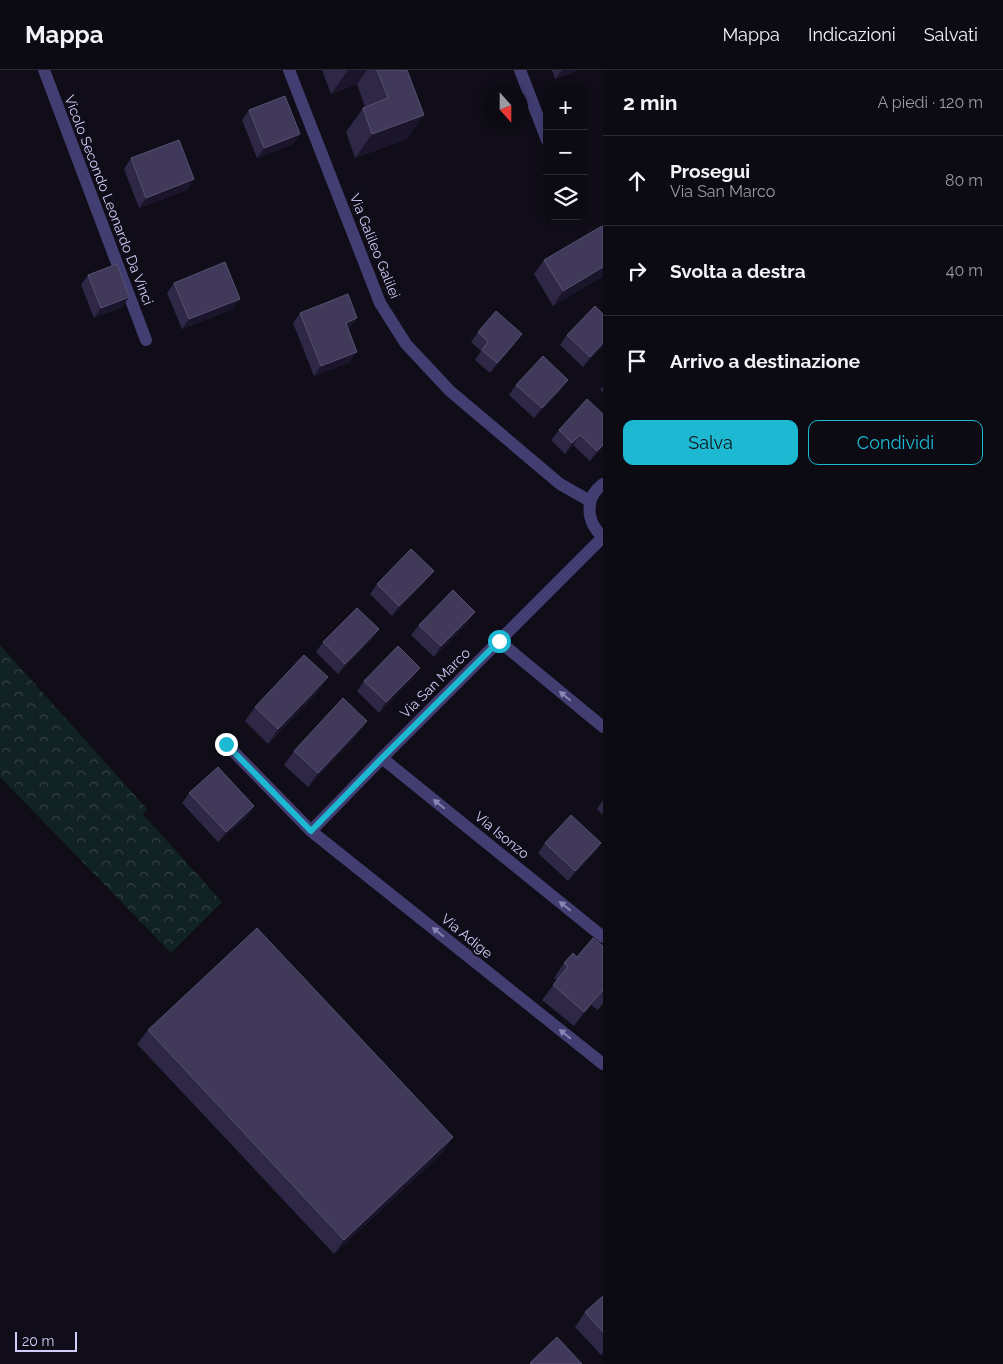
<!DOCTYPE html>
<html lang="it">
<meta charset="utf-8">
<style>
body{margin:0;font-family:Raleway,sans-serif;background:#15131c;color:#f1f3f6}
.controls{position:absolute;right:15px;top:15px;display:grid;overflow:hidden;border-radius:10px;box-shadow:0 2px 12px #0003}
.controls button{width:45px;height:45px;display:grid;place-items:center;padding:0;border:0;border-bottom:1px solid #2c2b33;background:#0c0a13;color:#f1f3f6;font:25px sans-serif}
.compass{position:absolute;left:483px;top:15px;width:45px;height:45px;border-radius:50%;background:#0c0a13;box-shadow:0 2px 12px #0003;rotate:159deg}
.scale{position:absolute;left:15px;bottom:12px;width:62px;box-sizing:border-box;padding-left:5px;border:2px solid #d3ccf8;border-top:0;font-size:14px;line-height:18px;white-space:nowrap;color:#d3ccf8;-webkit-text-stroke:4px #100d19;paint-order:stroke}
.stop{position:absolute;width:15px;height:15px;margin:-11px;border:4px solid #1db9d3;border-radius:50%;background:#fff}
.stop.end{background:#1db9d3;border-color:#fff;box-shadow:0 1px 5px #0008}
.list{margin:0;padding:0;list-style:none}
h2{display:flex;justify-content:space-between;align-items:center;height:65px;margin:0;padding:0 20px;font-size:21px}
h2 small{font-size:16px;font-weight:400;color:#9a9aa0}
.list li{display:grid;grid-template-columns:32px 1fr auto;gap:15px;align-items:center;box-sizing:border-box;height:90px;padding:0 20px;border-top:1px solid #2c2b33}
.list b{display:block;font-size:19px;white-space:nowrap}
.list p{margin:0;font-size:16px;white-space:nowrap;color:#9a9aa0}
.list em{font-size:16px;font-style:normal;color:#9a9aa0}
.actions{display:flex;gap:10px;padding:15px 20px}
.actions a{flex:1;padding:11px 0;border:1px solid #1db9d3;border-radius:10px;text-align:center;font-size:18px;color:#1db9d3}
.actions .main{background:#1db9d3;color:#111}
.icon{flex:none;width:28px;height:28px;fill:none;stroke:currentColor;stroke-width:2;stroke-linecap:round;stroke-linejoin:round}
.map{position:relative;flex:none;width:603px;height:1294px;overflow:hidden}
header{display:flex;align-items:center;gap:30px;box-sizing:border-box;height:70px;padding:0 25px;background:#0c0a13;border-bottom:1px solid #2c2b33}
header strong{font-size:24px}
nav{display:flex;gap:28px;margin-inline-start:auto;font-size:18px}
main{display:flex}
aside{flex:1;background:#0c0a13}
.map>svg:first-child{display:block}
.forest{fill:url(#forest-crowns)}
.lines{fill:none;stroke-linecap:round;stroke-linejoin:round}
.minor{stroke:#423e72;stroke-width:12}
.wall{fill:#2e2745}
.shaded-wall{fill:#1b152c}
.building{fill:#403959;stroke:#575072}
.oneway{fill:#8a85b5}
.route{stroke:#1db9d3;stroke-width:6}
.labels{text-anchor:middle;stroke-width:4.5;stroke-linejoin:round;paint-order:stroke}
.street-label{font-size:14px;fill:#d3ccf8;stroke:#100d19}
</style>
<header>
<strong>Mappa</strong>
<nav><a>Mappa</a><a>Indicazioni</a><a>Salvati</a></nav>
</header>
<main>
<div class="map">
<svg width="603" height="1294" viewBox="0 0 603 1294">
<defs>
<pattern id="forest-crowns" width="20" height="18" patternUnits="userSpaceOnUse" patternTransform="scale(1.25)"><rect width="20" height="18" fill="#122"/><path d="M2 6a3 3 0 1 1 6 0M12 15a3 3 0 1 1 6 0" fill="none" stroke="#334143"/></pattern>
</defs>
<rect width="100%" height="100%" fill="#100d19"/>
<path class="forest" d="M0 575 147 739 143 744 222 832 171 883 0 707Z"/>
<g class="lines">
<path class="minor" d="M44 0 146 270
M289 0 380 233 406 274 450 321 560 414 590 431
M520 0 547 70
M603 414C584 428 586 452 603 467
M499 571 603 657
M226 674 311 761 603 994
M382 688 603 867
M311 761 382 688 603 467"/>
</g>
<path class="wall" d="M322 0H407V69L355 88 346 62 363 38 365 37 357 14 331 24Z
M552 0H579L555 9Z
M249 40 300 64 293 74 257 88 242 50Z
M131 88 194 109 187 120 139 138 124 99Z
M544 190 603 206 553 236 534 204Z
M88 205 129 227 122 237 94 248 81 215Z
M174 213 233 239 182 259 167 223Z
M300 243 350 258 348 259 350 292 314 306 293 253Z
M603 244V276L583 297 560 275 567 265Z
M478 262 515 274 490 303 475 290 481 281 471 272Z
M516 315 561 320 534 348 509 325Z
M603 316V322L600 320Z
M603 344V377L590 391 573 375 565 384 551 370 559 360Z
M426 511 392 546 370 524 377 514Z
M468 552 434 587 411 565 419 555Z
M379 559 372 569 338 604 316 582 323 572Z
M413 608 379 643 357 621 364 611Z
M318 622 268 674 245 651 255 637Z
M357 665 308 717 284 695 294 681Z
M189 723 247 747 218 772 182 733Z
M603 730V745L597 739Z
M545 773H601L594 783 568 811 538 783Z
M603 876V933L598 940 591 935 574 956 542 930 557 910 554 908 564 893 577 887Z
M148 960 453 1067 443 1082 334 1184 137 974Z
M603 1226V1283L601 1285 575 1257 585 1242Z"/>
<path class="shaded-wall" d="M348 0H367L357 14 331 24Z
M562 0H579L555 9Z
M424 45 407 69 355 88 372 64Z
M300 64 293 74 257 88 264 78Z
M194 109 187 120 139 138 146 128Z
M603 197V206L553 236 563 221Z
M129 227 122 237 94 248 101 238Z
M240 229 233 239 182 259 189 249Z
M357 248 350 258 338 263 346 253Z
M522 264 515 274 490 303 497 293Z
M603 273V276L583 297 590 287Z
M357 282 350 292 314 306 321 296Z
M568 310 561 320 534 348 542 338Z
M580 365 573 375 565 384 572 373Z
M603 375V377L590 391 597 381Z
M434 501 426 511 392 546 399 536Z
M475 542 468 552 434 587 441 576Z
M379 559 372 569 338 604 345 594Z
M420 598 413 608 379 643 386 632Z
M328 607 318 622 268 674 278 659Z
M367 651 357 665 308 717 318 703Z
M254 736 247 747 218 772 226 762Z
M601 773 594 783 568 811 575 801Z
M602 921 591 935 574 956 584 942Z
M453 1067 443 1082 334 1184 344 1170Z"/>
<path class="building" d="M377 0H407L424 45 372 64 363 38 388 28Z
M285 26 300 64 264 78 249 40Z
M179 70 194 109 146 128 131 88Z
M602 156 603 158V197L563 221 544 190Z
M225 192 240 229 189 249 174 213Z
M117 194 129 227 101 238 88 205Z
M348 224 357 248 346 253 357 282 321 296 300 243Z
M595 236 603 244V273L590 287 567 265Z
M496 241 522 264 497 293 482 280 488 272 478 262Z
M543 286 568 310 542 338 516 315Z
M587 329 603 344V375L597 381 580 365 572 373 559 360Z
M411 479 434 501 399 536 377 514Z
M453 520 475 542 441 576 419 555Z
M357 538 379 559 345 594 323 572Z
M398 576 420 598 386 632 364 611Z
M304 585 328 607 278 659 255 637Z
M343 628 367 651 318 703 294 681Z
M218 697 254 736 226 762 189 723Z
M571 745 601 773 575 801 545 773Z
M257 858 453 1067 344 1170 148 960Z
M593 868 603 876V922L602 921 584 942 553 915 568 897 564 893 573 883 577 887Z
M603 1226V1262L585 1242Z
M557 1267 582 1294H532L530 1293Z"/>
<defs><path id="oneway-solid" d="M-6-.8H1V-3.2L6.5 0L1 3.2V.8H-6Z" transform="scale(1.25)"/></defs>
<g class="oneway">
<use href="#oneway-solid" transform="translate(565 626) rotate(-140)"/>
<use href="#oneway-solid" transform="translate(439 734) rotate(-141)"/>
<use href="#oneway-solid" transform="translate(565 836) rotate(-141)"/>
<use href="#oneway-solid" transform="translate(438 862) rotate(-141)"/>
<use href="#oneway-solid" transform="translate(565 964) rotate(-141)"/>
</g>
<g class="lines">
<path class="route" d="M226 674 311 761 382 688 499 571"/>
</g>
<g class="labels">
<g class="street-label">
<text transform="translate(109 130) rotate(69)" y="5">Vicolo Secondo Leonardo Da Vinci</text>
<text transform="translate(375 176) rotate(68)" y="5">Via Galileo Galilei</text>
<text transform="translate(435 613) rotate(-45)" y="5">Via San Marco</text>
<text transform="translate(502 765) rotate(39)" y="5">Via Isonzo</text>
<text transform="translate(467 866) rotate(39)" y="5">Via Adige</text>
</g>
</g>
</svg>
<div class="controls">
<button>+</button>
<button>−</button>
<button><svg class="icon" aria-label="layers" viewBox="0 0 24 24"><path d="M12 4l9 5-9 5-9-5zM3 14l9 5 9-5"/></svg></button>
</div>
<svg class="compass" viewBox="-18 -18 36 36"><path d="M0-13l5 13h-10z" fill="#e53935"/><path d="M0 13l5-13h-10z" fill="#9a9aa0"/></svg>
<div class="scale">20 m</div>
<div class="stop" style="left:499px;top:571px"></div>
<div class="stop end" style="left:226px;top:674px"></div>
</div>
<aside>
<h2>2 min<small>A piedi · 120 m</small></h2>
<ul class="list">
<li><svg class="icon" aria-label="ahead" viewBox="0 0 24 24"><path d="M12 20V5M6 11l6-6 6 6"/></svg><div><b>Prosegui</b><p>Via San Marco</p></div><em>80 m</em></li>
<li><svg class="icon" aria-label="right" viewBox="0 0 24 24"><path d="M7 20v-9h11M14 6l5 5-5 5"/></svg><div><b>Svolta a destra</b></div><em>40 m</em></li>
<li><svg class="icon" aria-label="arrive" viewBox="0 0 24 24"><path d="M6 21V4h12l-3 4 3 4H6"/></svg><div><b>Arrivo a destinazione</b></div></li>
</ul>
<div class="actions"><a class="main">Salva</a><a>Condividi</a></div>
</aside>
</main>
